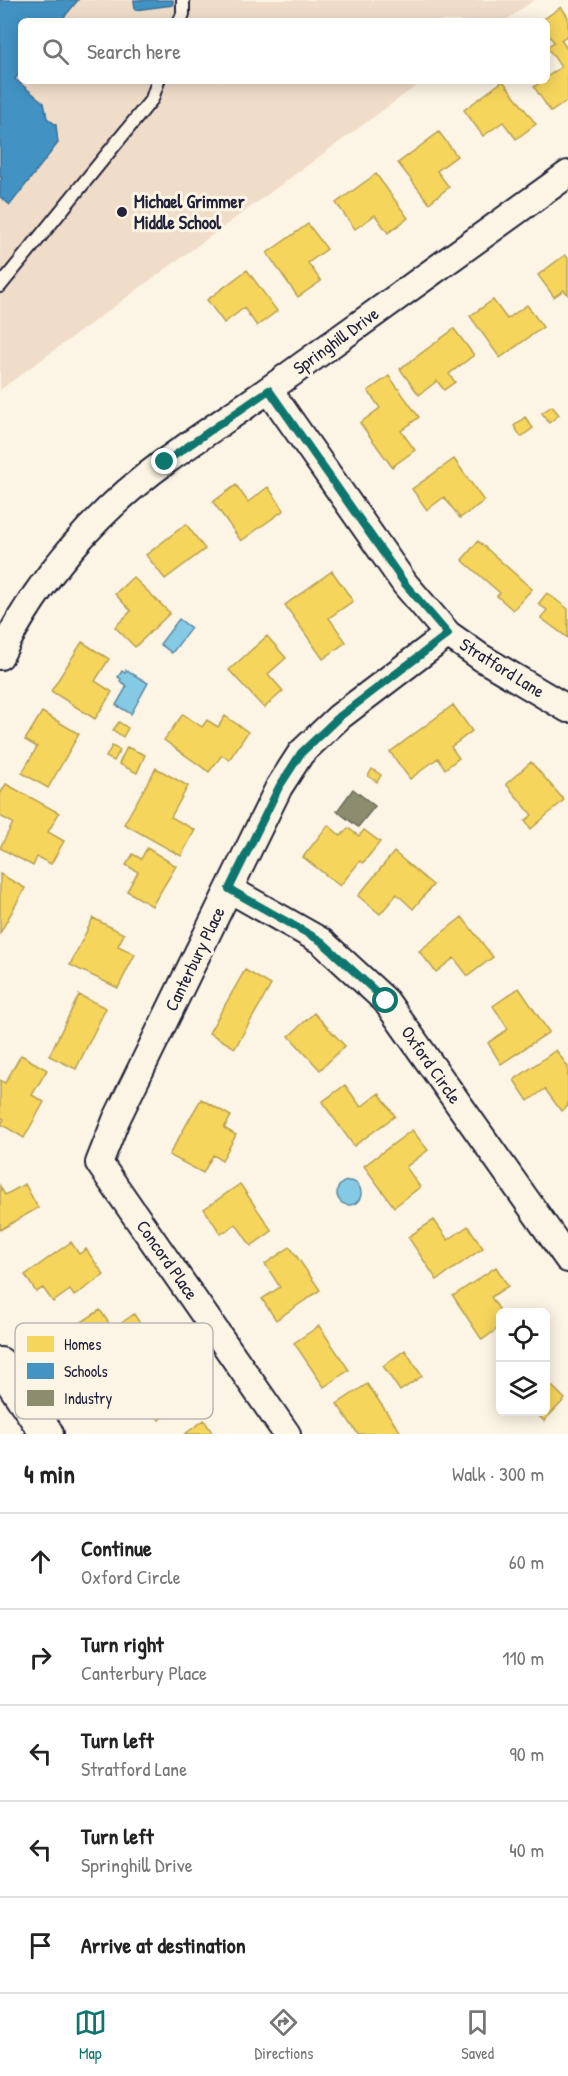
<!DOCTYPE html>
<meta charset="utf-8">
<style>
body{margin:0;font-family:"Patrick Hand",sans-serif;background:#f2f2f2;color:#222}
.controls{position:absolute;right:18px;bottom:18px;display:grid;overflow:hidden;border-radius:9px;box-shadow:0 3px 15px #0003}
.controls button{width:54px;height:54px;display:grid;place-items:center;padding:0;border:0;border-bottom:2px solid #e0e0e0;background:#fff;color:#222;font:30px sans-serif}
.stop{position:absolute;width:18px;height:18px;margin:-14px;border:4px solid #0f766e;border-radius:50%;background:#fff}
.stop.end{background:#0f766e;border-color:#fff;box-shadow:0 2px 6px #0008}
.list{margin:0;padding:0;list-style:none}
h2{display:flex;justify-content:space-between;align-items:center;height:78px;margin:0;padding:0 24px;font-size:26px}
h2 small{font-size:20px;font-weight:400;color:#767676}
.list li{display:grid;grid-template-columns:39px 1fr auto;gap:18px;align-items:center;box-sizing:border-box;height:96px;padding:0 24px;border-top:2px solid #e0e0e0}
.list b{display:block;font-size:22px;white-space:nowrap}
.list p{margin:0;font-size:20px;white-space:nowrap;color:#767676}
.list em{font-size:20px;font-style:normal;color:#767676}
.icon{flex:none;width:33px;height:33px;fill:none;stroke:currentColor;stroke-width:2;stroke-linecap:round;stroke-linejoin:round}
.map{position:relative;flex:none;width:568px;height:1434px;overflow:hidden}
.search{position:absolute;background:#fff;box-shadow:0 3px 15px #0003;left:18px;right:18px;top:18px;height:66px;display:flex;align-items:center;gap:15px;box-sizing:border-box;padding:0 21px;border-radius:9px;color:#767676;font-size:22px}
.sheet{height:558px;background:#fff}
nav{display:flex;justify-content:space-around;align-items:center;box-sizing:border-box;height:84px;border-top:2px solid #e0e0e0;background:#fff;font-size:16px;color:#767676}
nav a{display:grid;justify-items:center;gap:3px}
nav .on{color:#0f766e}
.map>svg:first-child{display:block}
.built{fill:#f0ddc9}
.water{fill:#84cae5;stroke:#5d87a1;stroke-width:1.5}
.homes{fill:#f6d55c;stroke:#b69f52;stroke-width:1.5}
.schools{fill:#4393c3;stroke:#39719a;stroke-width:1.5}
.industry{fill:#8c8c6e;stroke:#6c6c5f;stroke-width:1.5}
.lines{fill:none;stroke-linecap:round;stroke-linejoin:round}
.service-casing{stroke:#22223b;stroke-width:16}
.minor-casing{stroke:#22223b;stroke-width:30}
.tertiary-casing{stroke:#22223b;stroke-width:36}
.service{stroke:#fcf5e5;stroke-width:12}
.minor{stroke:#fcf5e5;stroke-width:26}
.tertiary{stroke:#fcf5e5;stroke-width:32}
.route{stroke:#0f766e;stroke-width:8}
.poi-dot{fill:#22223b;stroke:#fcf5e5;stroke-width:2}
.labels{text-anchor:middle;stroke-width:6;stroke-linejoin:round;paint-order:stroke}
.poi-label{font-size:18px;font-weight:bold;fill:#22223b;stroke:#fcf5e5;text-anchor:start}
.street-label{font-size:18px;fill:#22223b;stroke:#fcf5e5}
.key{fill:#fcf5e5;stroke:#bbb6b2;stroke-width:1.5}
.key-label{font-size:16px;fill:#22223b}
</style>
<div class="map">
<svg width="568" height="1434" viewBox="0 0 568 1434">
<rect width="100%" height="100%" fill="#fcf5e5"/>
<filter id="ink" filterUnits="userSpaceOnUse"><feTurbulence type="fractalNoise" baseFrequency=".0167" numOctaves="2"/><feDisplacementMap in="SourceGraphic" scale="12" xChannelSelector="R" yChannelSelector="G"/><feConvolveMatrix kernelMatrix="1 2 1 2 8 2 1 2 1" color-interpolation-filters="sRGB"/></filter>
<g filter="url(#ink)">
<path class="built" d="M0 0H534L505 21H21V81H423L0 390Z"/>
<path class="water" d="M179 619 191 628 172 653 160 644Z
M126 670 148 683 131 714 116 705 127 686 120 681 121 679 118 677 122 671 125 673Z
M337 1193a12 12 0 1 1 24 0a12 12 0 1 1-24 0Z"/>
<path class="homes" d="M561 7 568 17V35L561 40 568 50V100L551 112 534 87 542 81H547V77L561 67 547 47 554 42 547 33V21H541Z
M503 81 536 124 516 139 503 122 483 136 464 110Z
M439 132 457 156 437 171 449 187 429 203 398 163Z
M376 174 408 218 388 233 375 215 355 229 336 203Z
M308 224 327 249 308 263 321 281 298 297 267 253Z
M565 255 568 258V295L564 290 554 297 538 275Z
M247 270 277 311 257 326 244 308 224 323 207 300Z
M493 300 507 319 527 305 543 327 500 358 470 316Z
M454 329 474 355 449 374 455 382 444 390 437 381 419 395 400 369Z
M389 376 419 417 401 431 415 450 392 467 360 423 380 408 368 391Z
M552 406 559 415 549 423 542 413Z
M525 417 533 428 521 437 514 426Z
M454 459 484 501 460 518 444 497 427 510 412 489Z
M236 485 248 502 268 487 284 510 241 541 213 502Z
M186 524 205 549 165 579 146 555Z
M478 541 532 589 513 610 497 596 500 593 462 560Z
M332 571 353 601 329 618 346 642 323 659 285 605Z
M133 577 170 613 135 647 115 627 131 611 115 594Z
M547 593 568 609V638L541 618 547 610 538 604Z
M267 636 286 658 268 674 283 691 264 708 229 670Z
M82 642 109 659 95 681 112 692 95 719 51 691Z
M453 705 472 731 451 747 459 758 445 769 438 758 410 779 390 752Z
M42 712 79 734 48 788 22 773 37 747 25 740Z
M183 714 202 727 207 720 218 727 225 716 248 732 229 760 222 755 209 772 164 740Z
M119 722 128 728 123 737 113 730Z
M112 746 120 750 114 761 106 757Z
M127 747 145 755 137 773 119 764Z
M531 762 564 800 531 829 525 821 532 815 506 784Z
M156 768 188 786 171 817 195 830 181 856 124 824Z
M372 769 381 775 377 782 368 776Z
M6 784 59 813 48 832 64 841 51 864 37 857 33 866 0 848 13 823 0 816V794Z
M328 825 341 836 348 828 359 836 364 830 380 842 363 863 360 861 340 886 303 857Z
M147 848 176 866 152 906 127 891 138 872 126 865 133 854 141 859Z
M394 852 433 885 413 909 397 894 380 914 358 896Z
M0 874 25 888 0 933Z
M462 917 493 957 468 976 454 958 436 972 419 951Z
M93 918 124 934 118 946 135 954 118 988 70 965Z
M245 970 271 985 235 1048 209 1033Z
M519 988 549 1032 501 1064 488 1043 508 1029 493 1006Z
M79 995 106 1008 76 1069 49 1056Z
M314 1013 345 1046 320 1070 289 1036Z
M556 1050 568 1067V1106L561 1111 545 1089 528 1101 514 1080Z
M21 1055 47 1070 32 1095 44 1102 24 1138 1 1124 4 1119 0 1117V1080L5 1083Z
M345 1085 361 1107 379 1093 395 1116 354 1146 322 1102Z
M201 1099 231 1116 224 1128 236 1135 222 1160 213 1155 203 1173 169 1155Z
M412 1130 428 1150 406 1167 420 1187 394 1207 364 1166Z
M25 1184 38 1208 0 1230V1186L5 1195Z
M240 1184 272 1231 251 1246 236 1224 221 1234 204 1209Z
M434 1220 448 1240 468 1226 483 1248 437 1280 408 1237Z
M71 1242 79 1254 86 1249 104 1275 74 1296 70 1290 53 1302 43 1288 36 1292 25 1275Z
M290 1247 320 1290 276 1320 262 1299 280 1287 265 1264Z
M496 1267 508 1286 491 1297 501 1312 500 1327 482 1340 453 1296Z
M100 1310 113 1329 134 1314 151 1340 101 1373 71 1329Z
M319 1326 349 1370 324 1387 294 1343Z
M405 1350 422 1376 400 1391 383 1366Z
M156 1358 186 1401 159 1420 129 1377Z
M546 1380 565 1399 544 1421 535 1412H546Z
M367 1384 402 1434H358L337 1404Z
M204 1420 213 1434H185Z"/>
<path class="schools" d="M0 0H78L61 21H21V72L15 79 44 103 47 118 56 125 58 143 10 205 0 197V181L2 178 0 177Z
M134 0H173V5L135 10Z"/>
<path class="industry" d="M353 789 375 806 358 827 337 811Z"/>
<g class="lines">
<defs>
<path id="service" d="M180 21 183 14V0
M0 286 152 99 158 81"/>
<path id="minor" d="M269 390 405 584 448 634 482 658 568 709
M0 656C37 580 98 510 166 461 209 430 254 401 296 370 387 305 477 239 568 174
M229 889 321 941 386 1001 568 1259
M287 1434 99 1163 116 1120 229 889 279 787 301 753 339 717 448 634"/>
<path id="tertiary" d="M0 1364 47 1434"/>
</defs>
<use href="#service" class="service-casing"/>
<use href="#minor" class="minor-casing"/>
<use href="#tertiary" class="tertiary-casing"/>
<use href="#service" class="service"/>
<use href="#minor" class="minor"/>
<use href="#tertiary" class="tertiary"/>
</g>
</g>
<g class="lines" filter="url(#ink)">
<path class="route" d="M165 462 269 390 405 584 448 634 339 717 301 753 279 787 229 889 321 941 386 1001"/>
</g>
<circle class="poi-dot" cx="122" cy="212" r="6"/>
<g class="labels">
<g class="poi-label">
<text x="134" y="208">Michael Grimmer<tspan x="134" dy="21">Middle School</tspan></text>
</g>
<g class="street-label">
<text transform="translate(336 341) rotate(-36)" y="6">Springhill Drive</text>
<text transform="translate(502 668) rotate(32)" y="6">Stratford Lane</text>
<text transform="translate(195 959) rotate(-64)" y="6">Canterbury Place</text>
<text transform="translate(431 1065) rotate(55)" y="6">Oxford Circle</text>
<text transform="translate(167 1260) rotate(55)" y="6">Concord Place</text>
</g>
</g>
<rect x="15" y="1323" width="198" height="96" rx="9" class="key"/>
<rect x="27" y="1336" width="27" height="16" fill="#f6d55c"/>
<rect x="27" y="1363" width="27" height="16" fill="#4393c3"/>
<rect x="27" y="1390" width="27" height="16" fill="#8c8c6e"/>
<g class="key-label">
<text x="64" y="1350">Homes</text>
<text x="64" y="1377">Schools</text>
<text x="64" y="1404">Industry</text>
</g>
</svg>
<div class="controls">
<button><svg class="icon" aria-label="locate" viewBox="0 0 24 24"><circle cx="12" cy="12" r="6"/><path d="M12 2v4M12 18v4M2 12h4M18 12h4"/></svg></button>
<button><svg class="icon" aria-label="layers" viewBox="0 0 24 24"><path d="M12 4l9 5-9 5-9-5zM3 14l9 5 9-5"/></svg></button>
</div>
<div class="stop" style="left:386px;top:1001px"></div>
<div class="stop end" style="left:165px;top:462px"></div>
<div class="search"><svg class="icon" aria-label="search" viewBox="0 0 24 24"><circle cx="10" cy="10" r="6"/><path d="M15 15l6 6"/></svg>Search here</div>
</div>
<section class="sheet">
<h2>4 min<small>Walk · 300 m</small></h2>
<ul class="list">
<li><svg class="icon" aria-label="ahead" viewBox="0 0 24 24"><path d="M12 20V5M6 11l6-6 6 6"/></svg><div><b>Continue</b><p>Oxford Circle</p></div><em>60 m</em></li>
<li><svg class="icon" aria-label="right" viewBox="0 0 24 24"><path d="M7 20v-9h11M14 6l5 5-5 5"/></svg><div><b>Turn right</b><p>Canterbury Place</p></div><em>110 m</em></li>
<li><svg class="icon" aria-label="left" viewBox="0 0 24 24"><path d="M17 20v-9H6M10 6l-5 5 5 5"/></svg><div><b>Turn left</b><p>Stratford Lane</p></div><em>90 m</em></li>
<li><svg class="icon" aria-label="left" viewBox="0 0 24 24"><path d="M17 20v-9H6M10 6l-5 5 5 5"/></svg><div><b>Turn left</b><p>Springhill Drive</p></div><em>40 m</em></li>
<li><svg class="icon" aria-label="arrive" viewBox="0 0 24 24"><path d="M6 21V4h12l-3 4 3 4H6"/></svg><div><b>Arrive at destination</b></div></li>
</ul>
</section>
<nav>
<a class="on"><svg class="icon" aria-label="map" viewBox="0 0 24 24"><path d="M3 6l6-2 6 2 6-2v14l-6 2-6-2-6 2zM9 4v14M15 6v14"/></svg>Map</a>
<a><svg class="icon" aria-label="directions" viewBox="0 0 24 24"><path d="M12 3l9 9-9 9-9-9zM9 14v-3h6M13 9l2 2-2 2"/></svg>Directions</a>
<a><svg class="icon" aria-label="saved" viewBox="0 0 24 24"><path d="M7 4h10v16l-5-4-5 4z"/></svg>Saved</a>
</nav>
